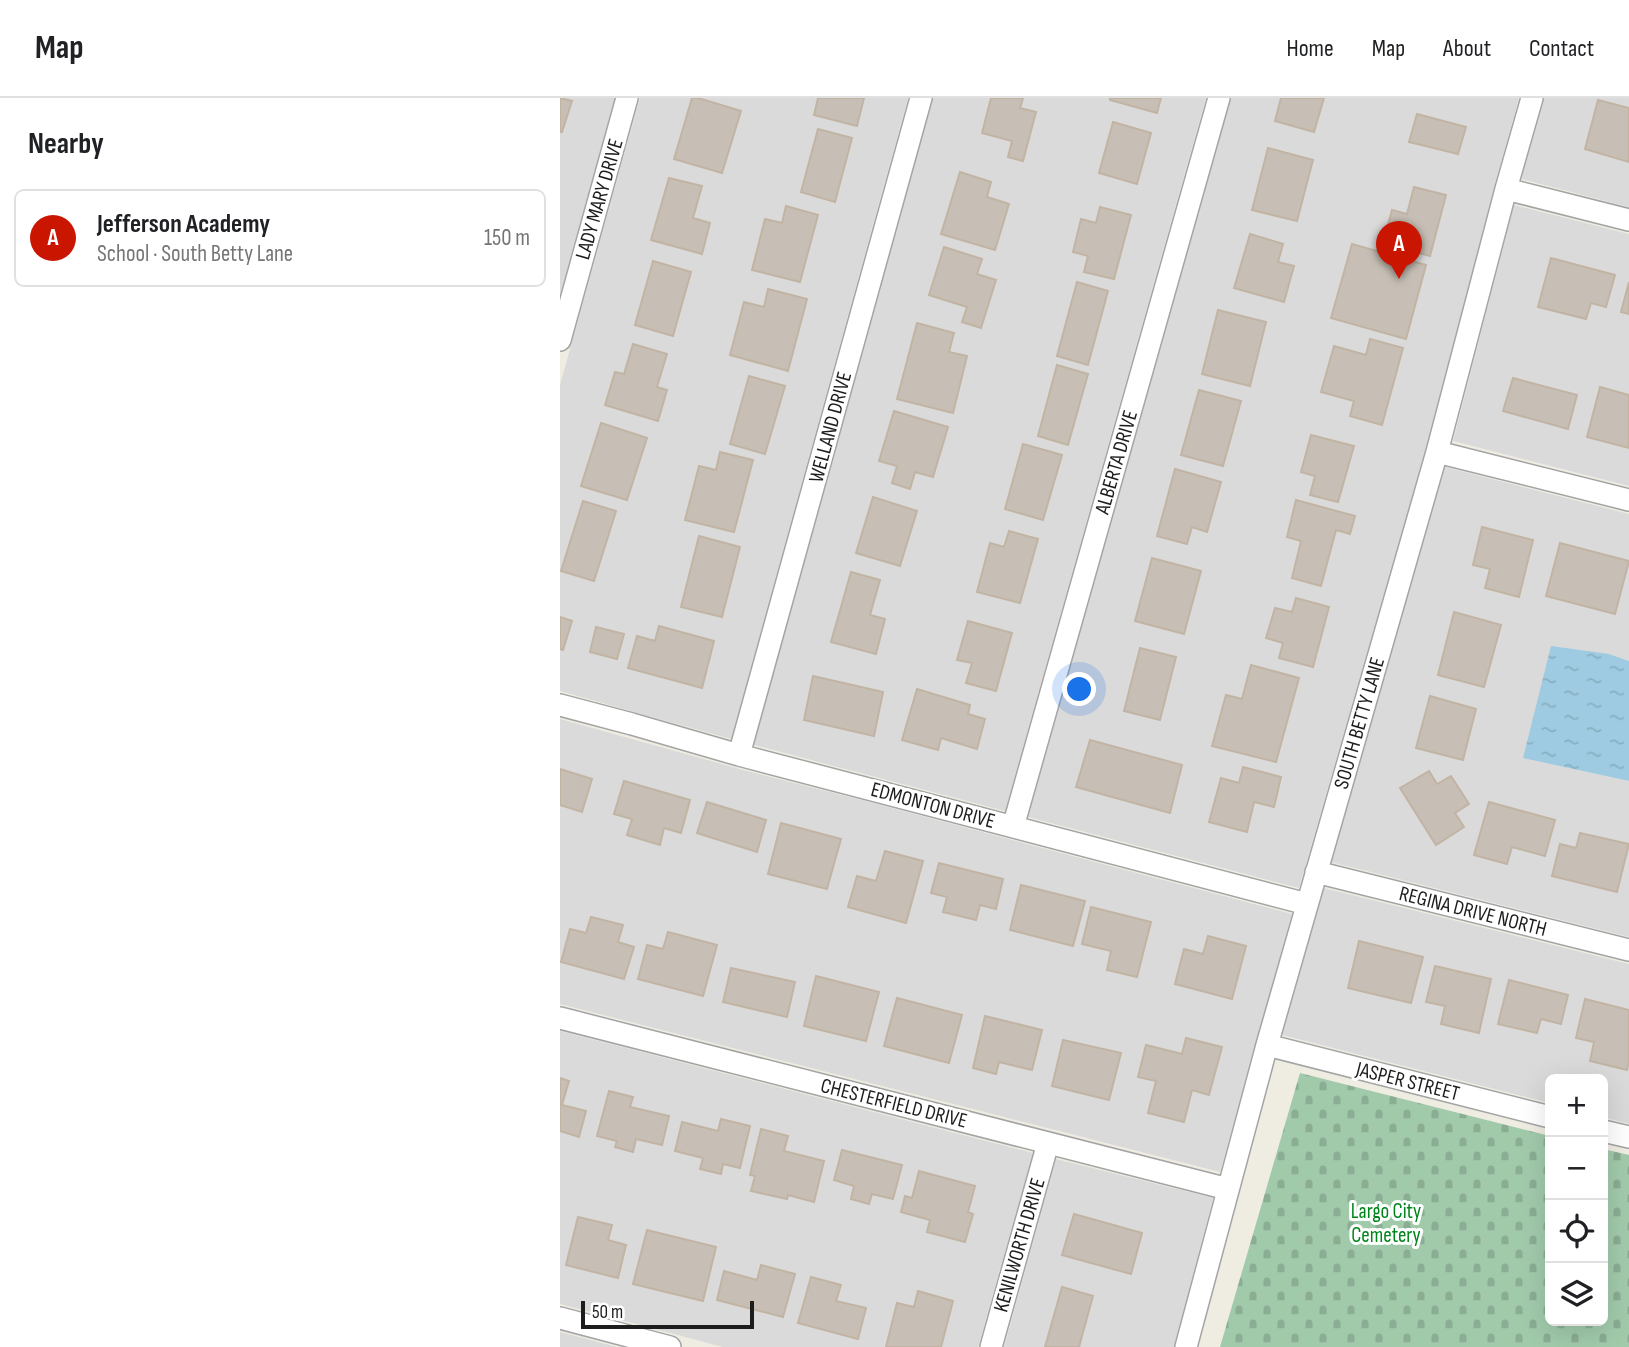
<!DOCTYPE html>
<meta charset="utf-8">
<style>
body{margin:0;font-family:"Sofia Sans Condensed",sans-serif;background:#f6f6f6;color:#202124}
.controls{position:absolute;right:21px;bottom:21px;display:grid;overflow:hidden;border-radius:10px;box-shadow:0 7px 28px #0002}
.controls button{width:63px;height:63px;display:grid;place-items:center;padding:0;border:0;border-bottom:2px solid #e0e0e0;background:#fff;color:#202124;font:35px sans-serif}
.scale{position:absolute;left:21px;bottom:18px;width:173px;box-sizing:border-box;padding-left:7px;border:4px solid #1d1d1d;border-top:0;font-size:19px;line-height:24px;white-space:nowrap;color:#1d1d1d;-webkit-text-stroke:5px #fff;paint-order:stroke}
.you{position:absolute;left:520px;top:592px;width:24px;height:24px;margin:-18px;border:5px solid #fff;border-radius:50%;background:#1a73e8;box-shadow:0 0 0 10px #1a73e833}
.badge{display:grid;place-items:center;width:46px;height:46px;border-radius:50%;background:#ca1500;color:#fff;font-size:23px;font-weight:700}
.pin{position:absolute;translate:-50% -58px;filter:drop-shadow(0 2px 4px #0008)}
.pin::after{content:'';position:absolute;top:37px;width:24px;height:21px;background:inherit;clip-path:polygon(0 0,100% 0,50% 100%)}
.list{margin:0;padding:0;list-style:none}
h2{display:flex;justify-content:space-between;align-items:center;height:91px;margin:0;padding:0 28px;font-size:30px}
h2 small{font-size:23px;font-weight:400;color:#757577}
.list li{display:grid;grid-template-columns:46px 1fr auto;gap:21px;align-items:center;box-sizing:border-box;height:98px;margin:0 14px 14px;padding:0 14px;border:2px solid #e0e0e0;border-radius:10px}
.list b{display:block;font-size:26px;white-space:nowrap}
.list p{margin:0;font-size:23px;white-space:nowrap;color:#757577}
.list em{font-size:23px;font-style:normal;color:#757577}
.icon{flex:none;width:38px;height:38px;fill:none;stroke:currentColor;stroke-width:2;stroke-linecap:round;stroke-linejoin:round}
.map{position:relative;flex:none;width:1069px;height:1249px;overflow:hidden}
header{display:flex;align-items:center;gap:42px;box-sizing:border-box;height:98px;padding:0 35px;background:#fff;border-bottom:2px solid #e0e0e0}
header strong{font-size:33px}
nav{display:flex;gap:38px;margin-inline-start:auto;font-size:24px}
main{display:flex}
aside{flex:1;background:#fff}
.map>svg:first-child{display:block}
.residential{fill:#dbdada}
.cemetery{fill:url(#cemetery-stones)}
.water{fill:url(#water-ripples)}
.building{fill:#c7bfb5;stroke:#c2b4a3;stroke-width:2}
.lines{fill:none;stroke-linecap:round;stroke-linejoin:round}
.street-casing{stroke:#a4a4a4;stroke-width:24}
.street{stroke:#fff;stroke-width:21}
.labels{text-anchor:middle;stroke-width:6;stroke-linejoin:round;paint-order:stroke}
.street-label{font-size:21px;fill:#1d1d1d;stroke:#fff}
.park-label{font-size:21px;fill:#01851a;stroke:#fff}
</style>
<header>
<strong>Map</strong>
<nav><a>Home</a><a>Map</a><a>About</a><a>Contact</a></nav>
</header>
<main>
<aside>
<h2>Nearby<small></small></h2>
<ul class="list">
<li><span class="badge">A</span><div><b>Jefferson Academy</b><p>School · South Betty Lane</p></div><em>150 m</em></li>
</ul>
</aside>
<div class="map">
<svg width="1069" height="1249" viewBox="0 0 1069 1249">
<defs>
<pattern id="cemetery-stones" width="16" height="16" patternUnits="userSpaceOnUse" patternTransform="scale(1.75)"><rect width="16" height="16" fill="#a1caab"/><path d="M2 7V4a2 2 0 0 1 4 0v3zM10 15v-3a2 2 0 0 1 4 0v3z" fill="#8aad93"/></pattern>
<pattern id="water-ripples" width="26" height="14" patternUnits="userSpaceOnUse" patternTransform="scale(1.75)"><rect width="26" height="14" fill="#9ecbe1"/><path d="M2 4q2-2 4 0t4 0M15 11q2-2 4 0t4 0" fill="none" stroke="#88aec1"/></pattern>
</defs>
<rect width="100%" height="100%" fill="#efece2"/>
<path class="residential" d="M0 0H55L0 197Z
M80 0H348L171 641 0 593V287Z
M373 0H646L445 713 194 647Z
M671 0H959L938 75 866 351 739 790 468 719Z
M984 0H1069V109L961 81Z
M954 107 1069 136V388L893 343Z
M885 369 1069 416V563L1049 556 963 659 1069 683V839L771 764Z
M0 621 187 673 309 704 732 816 660 1074 0 906Z
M764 790 1069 866V1026L1043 1019V981H990V1005L722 937Z
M0 933 473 1055 418 1249H163L0 1206Z
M496 1061 653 1100 614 1249H444Z
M0 1234 57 1249H0Z"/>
<path class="cemetery" d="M740 975 990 1038V1223H1043V1051L1069 1057V1249H660Z"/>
<path class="water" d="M991 548 1049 556 1069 563V683L963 660Z"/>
<path class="building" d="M0 0 12 3 2 34H0Z
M132 0H138L181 13 162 75 114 61Z
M258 0H304L297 28 254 17Z
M431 0H463L460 10 476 14 463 63 448 59 452 43 422 35Z
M550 0H601L597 15 550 2Z
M721 0H764L754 34 715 23Z
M1038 2 1069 10V64L1025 51Z
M857 16 906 29 898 56 849 44Z
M553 24 591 35 577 86 539 75Z
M258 31 292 40 275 104 241 94Z
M708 50 753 62 737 123 692 112Z
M400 74 431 84 427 99 449 106 435 152 381 136Z
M109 80 142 88 133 120 150 125 142 156 91 142Z
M854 89 886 97 870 158 823 145 832 112 847 116Z
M226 108 258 117 240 184 192 172 205 121 222 125Z
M540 109 571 117 554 181 524 174 528 158 513 154 521 121 536 125Z
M690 136 723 146 718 164 734 168 724 204 674 190Z
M792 146 866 167 846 241 771 220Z
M384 149 422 161 417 176 436 182 421 230 402 224 407 209 369 197Z
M991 160 1055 177 1046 209 1031 205 1026 221 978 209Z
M93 163 131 174 113 238 75 227Z
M517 184 548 193 528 267 497 258Z
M1069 184V216L1061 214Z
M208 191 247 201 228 273 170 257 184 204 204 209Z
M658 212 706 224 690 288 642 276Z
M357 225 394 235 389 254 407 258 393 315 337 301Z
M810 241 843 250 822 327 790 318 794 303 761 294 774 248 806 257Z
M73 246 107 256 97 289 107 292 98 323 45 307 55 274 64 276Z
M497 267 528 276 508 347 478 338Z
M189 278 225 288 205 356 170 346Z
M953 280 1017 297 1008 331 943 313Z
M1040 289 1069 297V350L1027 339Z
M639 292 681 303 663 368 621 357Z
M334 313 388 329 373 379 355 374 350 391 332 385 337 368 319 363Z
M41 325 87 340 67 402 21 388Z
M751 337 794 348 778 404 750 397 755 378 741 374Z
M463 346 502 357 483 422 445 411Z
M160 354 193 362 174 434 125 422 139 368 156 372Z
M615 371 661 384 647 434 632 429 627 446 597 438Z
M313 399 357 413 340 468 296 455Z
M736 402 795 418 790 436 776 432 761 488 732 480 741 443 727 439Z
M23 403 56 413 34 483 1 473Z
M922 429 973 442 959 499 925 490 930 471 913 467Z
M449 433 478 441 460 505 417 494 430 445 444 449Z
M139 438 180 449 162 519 121 509Z
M1000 445 1069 463 1055 516 986 498Z
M592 460 641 473 624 536 575 523Z
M291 474 320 482 310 517 325 521 316 556 271 544Z
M736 500 769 509 753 569 719 560 723 545 706 540 715 510 732 514Z
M894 514 941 527 924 589 878 577Z
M0 519 12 523 3 552 0 551Z
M408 523 452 535 436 593 406 585 412 565 397 562Z
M99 528 154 543 142 590 68 570 77 538 95 543Z
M36 529 64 536 57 561 30 554Z
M580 550 616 559 600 622 564 613Z
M691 567 739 580 716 664 652 648 666 597 682 601Z
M253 578 323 594 314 638 244 622Z
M357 591 410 607 408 616 425 621 417 651 381 640 378 652 342 642Z
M870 598 916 611 903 662 856 650Z
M530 642 622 667 610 715 516 689Z
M683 669 721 679 714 709 694 704 687 734 649 724 661 680 679 685Z
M0 671 32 681 22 714 0 707Z
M869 673 877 686 891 678 909 706 895 715 904 729 876 747 840 690Z
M64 683 130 702 121 735 104 730 100 747 67 737 72 721 54 716Z
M147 704 206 722 197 754 137 735Z
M929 704 995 722 985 758 952 749 947 766 914 757Z
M221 725 281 741 267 791 208 776Z
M1020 735 1069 746 1057 794 992 778 1000 746 1016 750Z
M325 753 363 763 346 825 288 809 297 778 316 783Z
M379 765 443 781 436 811 420 807 416 822 383 814 387 799 371 795Z
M461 787 525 803 513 848 450 832Z
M531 809 591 824 577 879 547 872 551 853 522 846Z
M31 819 63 827 58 844 74 849 64 881 1 864 10 831 26 835Z
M108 834 157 847 143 898 78 881 87 847 103 851Z
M648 838 686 848 672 901 615 886 624 851 643 856Z
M799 843 863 859 851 905 788 890Z
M875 868 931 881 919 935 881 926 885 908 866 904Z
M171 870 235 884 227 919 163 904Z
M256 878 319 894 306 943 244 928Z
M949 882 1008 897 1001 926 981 921 977 935 938 926Z
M337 900 402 917 389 965 324 948Z
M1025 901 1069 912V963L1067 972 1030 963 1034 944 1016 940Z
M425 918 482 932 472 972 439 964 436 976 413 970Z
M626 940 662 949 649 997 632 992 624 1024 588 1015 596 983 578 979 586 947 622 956Z
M503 942 561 955 549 1002 492 988Z
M0 980 9 983 2 1007 26 1013 19 1039 0 1033Z
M49 993 73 999 70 1009 109 1018 102 1047 76 1041 73 1054 55 1049 57 1043 37 1038Z
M161 1021 190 1028 180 1070 163 1066 161 1076 140 1071 143 1060 115 1053 122 1024 158 1033Z
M201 1031 228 1038 224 1053 264 1063 254 1104 228 1097 227 1101 191 1093 195 1078 190 1077Z
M282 1052 342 1067 333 1101 312 1096 309 1106 291 1101 294 1088 274 1082Z
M359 1073 415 1088 408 1114 413 1116 405 1144 367 1134 370 1122 341 1114 345 1098 352 1100Z
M514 1116 582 1135 571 1176 502 1157Z
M18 1119 52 1127 48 1142 66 1147 58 1180 6 1167Z
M87 1132 156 1149 143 1203 73 1186Z
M201 1167 235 1176 223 1219 157 1202 164 1173 197 1182Z
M251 1179 281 1187 276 1203 306 1210 298 1241 238 1225Z
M502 1189 533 1198 519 1249H485Z
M358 1193 393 1203 381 1249H326L337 1205 354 1209Z"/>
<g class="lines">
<defs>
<path id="street" d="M946 91 1069 122
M0 242 67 0
M877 354 1069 402
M0 607 72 626 179 657 747 806
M179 657 361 0
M453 729 659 0
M756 774 1069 852
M0 920 668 1091
M707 947 990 1019
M1043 1033 1069 1039
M0 1220 110 1249
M431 1249 488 1045
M626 1249 707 947 877 354 946 91 972 0"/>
</defs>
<use href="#street" class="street-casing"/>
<use href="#street" class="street"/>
</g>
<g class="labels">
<g class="street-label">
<text transform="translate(39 101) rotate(-74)" y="7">LADY MARY DRIVE</text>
<text transform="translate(270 329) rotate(-75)" y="7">WELLAND DRIVE</text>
<text transform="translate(556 364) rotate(-74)" y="7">ALBERTA DRIVE</text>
<text transform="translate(799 625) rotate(-74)" y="7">SOUTH BETTY LANE</text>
<text transform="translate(373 707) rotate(15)" y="7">EDMONTON DRIVE</text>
<text transform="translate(913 813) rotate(14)" y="7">REGINA DRIVE NORTH</text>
<text transform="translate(848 983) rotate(14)" y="7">JASPER STREET</text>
<text transform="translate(334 1005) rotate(14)" y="7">CHESTERFIELD DRIVE</text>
<text transform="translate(459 1147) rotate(-74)" y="7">KENILWORTH DRIVE</text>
</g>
<g class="park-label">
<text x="826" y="1120">Largo City<tspan x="826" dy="24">Cemetery</tspan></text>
</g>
</g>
</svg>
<div class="controls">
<button>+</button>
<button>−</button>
<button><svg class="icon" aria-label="locate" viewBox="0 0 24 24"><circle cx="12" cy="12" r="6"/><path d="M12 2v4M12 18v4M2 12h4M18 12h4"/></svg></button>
<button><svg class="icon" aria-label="layers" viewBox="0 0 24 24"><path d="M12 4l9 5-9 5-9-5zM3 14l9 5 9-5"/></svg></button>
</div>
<div class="scale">50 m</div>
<div class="you"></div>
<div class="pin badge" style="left:839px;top:181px">A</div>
</div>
</main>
